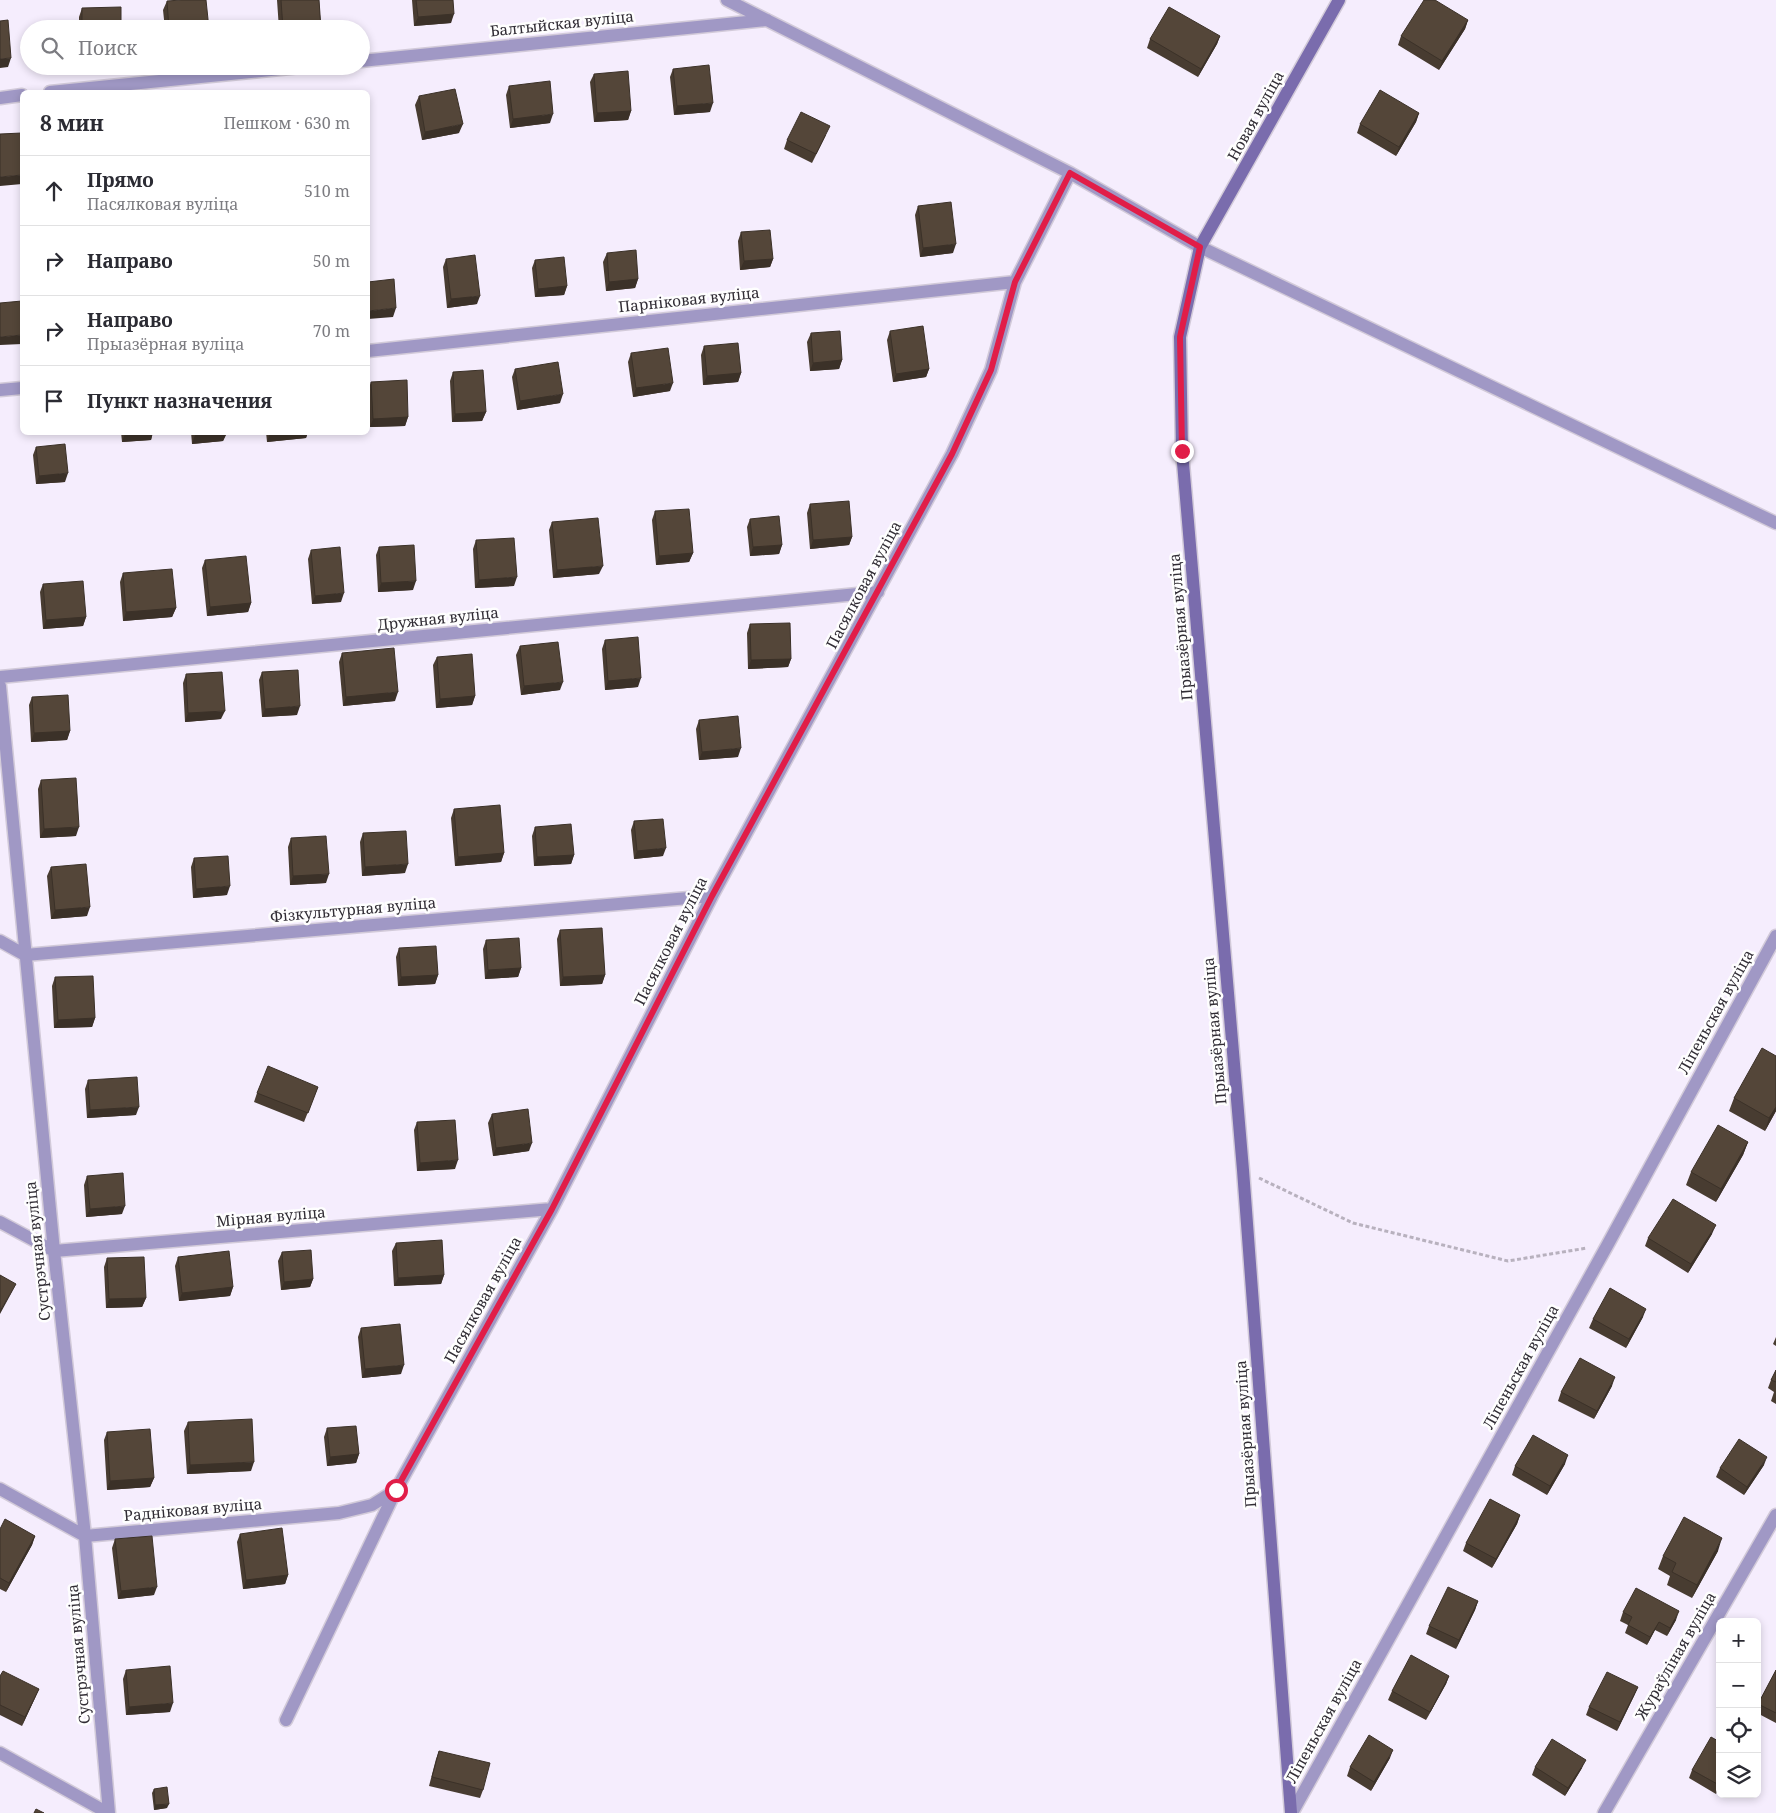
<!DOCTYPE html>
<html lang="ru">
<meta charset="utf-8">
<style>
body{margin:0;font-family:"Noto Serif",serif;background:#f2f2f3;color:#2b2b33}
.controls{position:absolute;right:15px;bottom:15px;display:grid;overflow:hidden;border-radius:8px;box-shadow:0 2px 8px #0003}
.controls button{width:45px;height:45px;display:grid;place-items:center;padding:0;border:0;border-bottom:1px solid #e1e1e2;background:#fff;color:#2b2b33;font:25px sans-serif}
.stop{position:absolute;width:15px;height:15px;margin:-11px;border:4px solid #e11d48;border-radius:50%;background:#fff}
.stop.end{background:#e11d48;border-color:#fff;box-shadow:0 1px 5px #0008}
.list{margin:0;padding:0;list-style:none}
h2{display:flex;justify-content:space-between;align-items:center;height:65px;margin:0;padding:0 20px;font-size:21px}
h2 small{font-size:16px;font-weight:400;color:#7c7c81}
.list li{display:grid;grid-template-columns:32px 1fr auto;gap:15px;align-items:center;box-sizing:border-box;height:70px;padding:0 20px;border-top:1px solid #e1e1e2}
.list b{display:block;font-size:19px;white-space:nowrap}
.list p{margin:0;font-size:16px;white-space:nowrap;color:#7c7c81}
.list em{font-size:16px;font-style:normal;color:#7c7c81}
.icon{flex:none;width:28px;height:28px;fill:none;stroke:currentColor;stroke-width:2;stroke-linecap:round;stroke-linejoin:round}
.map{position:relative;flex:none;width:1776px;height:1813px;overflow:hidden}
.search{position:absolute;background:#fff;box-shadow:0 2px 8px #0003;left:20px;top:20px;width:350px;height:55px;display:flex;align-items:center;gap:12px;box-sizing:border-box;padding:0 18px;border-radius:28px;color:#7c7c81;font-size:19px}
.panel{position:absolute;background:#fff;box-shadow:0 2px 8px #0003;left:20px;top:90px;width:350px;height:345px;border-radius:8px}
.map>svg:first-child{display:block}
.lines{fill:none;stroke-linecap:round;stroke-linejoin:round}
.street-casing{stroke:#d2cad9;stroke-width:15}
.secondary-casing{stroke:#d2cad9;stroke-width:15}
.path{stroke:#b8b1be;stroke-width:3;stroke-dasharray:4 2.5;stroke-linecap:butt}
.street{stroke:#a098c5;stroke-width:12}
.secondary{stroke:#7a6cad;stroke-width:12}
.wall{fill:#483c31}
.shaded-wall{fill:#3b3128}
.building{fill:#544639;stroke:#3b3128}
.route{stroke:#e11d48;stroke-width:6}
.labels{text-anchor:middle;stroke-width:5;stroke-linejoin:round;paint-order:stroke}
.street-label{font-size:15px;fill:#312d35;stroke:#fefefe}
</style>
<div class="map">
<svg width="1776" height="1813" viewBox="0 0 1776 1813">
<rect width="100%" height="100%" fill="#f5edfd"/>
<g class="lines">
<defs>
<path id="street" d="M727 0 1070 173 1200 247 1776 523
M361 61 767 20
M50 92 310 66
M0 98 22 95
M368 351 1015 282
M0 390 22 388
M0 677 878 592
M0 686 54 1251 85 1536 109 1813
M0 941 25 955 712 896
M0 1222 54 1251 552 1209
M0 1489 85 1536 339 1513 372 1505 396 1490
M286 1720 396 1490 552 1209 712 896 952 454 991 370 1015 282 1070 173
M0 1753 108 1813
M1292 1813 1608 1244 1776 936
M1604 1813 1776 1515"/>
<path id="secondary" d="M1291 1813 1243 1170 1182 451 1180 337 1200 247 1339 0"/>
</defs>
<use href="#street" class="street-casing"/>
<use href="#secondary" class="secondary-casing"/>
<path class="path" d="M1259 1178 1353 1223 1508 1261 1587 1248"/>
<use href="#street" class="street"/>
<use href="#secondary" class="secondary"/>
</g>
<path class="wall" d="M277 0H319L321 29H279Z
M412 0H453L451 23 414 26Z
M167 1 209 29H165L163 10Z
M82 8 121 29H79V17Z
M1468 20 1465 29 1439 70 1398 45 1401 36Z
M1220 36 1217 44 1198 77 1147 48 1150 39Z
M673 69 710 112 674 115 670 77Z
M594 74 631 111 628 120 594 122 590 82Z
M509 86 550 123 510 128 506 95Z
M419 96 459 133 422 140 415 105Z
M1419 113 1416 122 1396 156 1357 133 1360 124Z
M826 135 812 163 784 149 787 140Z
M918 206 953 253 920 257 915 215Z
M741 232 773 259 770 267 740 270 738 241Z
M607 253 638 279 635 288 606 291 603 262Z
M446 259 477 304 447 308 443 267Z
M535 260 567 286 564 295 535 297 532 268Z
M890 331 929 369 926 377 893 382 887 340Z
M811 333 842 360 839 369 810 371 807 342Z
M704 346 741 373 738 382 703 385 701 355Z
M631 353 670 391 633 397 628 362Z
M515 369 560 403 517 410 512 377Z
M453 372 486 412 482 421 452 422 450 381Z
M371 382 408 417 405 426 370 427 368 390Z
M121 432H153L151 440 122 442Z
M191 432H227L223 441 192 444Z
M266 432H308L306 438 267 442Z
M36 447 65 482 36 484 33 455Z
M810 504 852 537 849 545 810 549 807 513Z
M655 511 693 553 689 562 656 565 652 520Z
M750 519 782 545 779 554 750 556 747 527Z
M552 522 599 574 553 578 549 530Z
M476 540 514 586 475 588 473 549Z
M379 547 413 590 378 592 376 555Z
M311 550 341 602 312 604 308 559Z
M205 560 251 603 248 612 207 616 202 568Z
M123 573 176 608 172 617 123 621 120 582Z
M43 584 86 617 83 626 43 629 40 592Z
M750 624 791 659 788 667 748 669 747 633Z
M605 640 638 687 605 690 602 649Z
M520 646 560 690 521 695 516 655Z
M342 653 395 701 343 706 339 662Z
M437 657 475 696 472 705 436 708 433 665Z
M262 672 297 715 262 717 259 680Z
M186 674 221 719 185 722 183 683Z
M32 697 70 731 67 740 31 742 29 705Z
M699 720 738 757 699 760 696 729Z
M41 780 76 836 40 838 38 789Z
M454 809 504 853 501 862 455 866 451 818Z
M634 821 663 856 634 859 631 830Z
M535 827 574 855 571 864 534 866 532 836Z
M363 833 405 873 362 876 360 842Z
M291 838 326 883 290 885 288 847Z
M194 858 227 895 193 898 191 867Z
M51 867 87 916 51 919 47 876Z
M560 930 605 975 602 984 560 986 557 939Z
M486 940 521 968 518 977 485 979 483 949Z
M399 948 438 975 435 984 398 986 396 957Z
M55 977 95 1018 92 1027 54 1028 52 986Z
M1776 1056V1111L1765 1131 1729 1111 1734 1098Z
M88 1080 136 1115 87 1118 85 1089Z
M318 1087 304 1122 254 1102 257 1093Z
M492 1114 529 1151 493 1156 488 1123Z
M417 1122 455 1169 417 1171 414 1130Z
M1748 1142 1743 1155 1716 1202 1686 1185 1691 1172Z
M87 1176 122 1214 86 1217 84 1185Z
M1712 1234 1688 1273 1645 1246 1648 1238Z
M396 1243 444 1275 441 1284 394 1286 392 1251Z
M282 1252 313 1279 310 1287 281 1290 278 1261Z
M178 1257 233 1287 230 1296 179 1301 175 1266Z
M107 1258 146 1298 142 1307 106 1308 104 1267Z
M1643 1317 1626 1348 1589 1328 1593 1319Z
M361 1328 401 1374 362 1378 358 1337Z
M1776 1337V1346L1773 1344Z
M1776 1370V1404L1771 1401 1774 1392 1768 1388 1771 1380Z
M1612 1386 1594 1419 1558 1401 1561 1392Z
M188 1422 251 1471 187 1474 184 1431Z
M327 1428 359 1454 356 1463 327 1466 324 1437Z
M107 1432 154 1478 150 1487 107 1490 104 1440Z
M1565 1464 1547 1495 1512 1475 1515 1466Z
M1764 1465 1744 1495 1716 1477 1720 1468Z
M1520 1515 1517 1524 1492 1568 1463 1551 1466 1543Z
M0 1529 35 1536 32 1545 6 1592 0 1589Z
M240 1534 288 1575 285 1584 243 1589 237 1542Z
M115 1539 154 1595 118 1599 112 1548Z
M1718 1551 1692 1598 1667 1585 1670 1576 1658 1569 1663 1556Z
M1478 1601 1475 1610 1456 1649 1426 1634 1429 1626Z
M1623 1612 1676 1620 1667 1636 1655 1630 1647 1645 1625 1633 1628 1625 1620 1621Z
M126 1670 170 1712 126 1715 123 1679Z
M1776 1670V1723L1757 1713V1706L1758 1704Z
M0 1676 39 1689 35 1698 22 1726 0 1715Z
M1449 1676 1446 1684 1426 1720 1388 1700 1392 1691Z
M1638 1687 1634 1696 1617 1731 1586 1715 1589 1707Z
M1720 1742V1787L1716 1794 1689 1778 1692 1770Z
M439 1751 483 1790 480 1798 429 1786 436 1759Z
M1390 1758 1371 1791 1347 1776 1350 1767Z
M1535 1767 1582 1768 1565 1796 1532 1775Z
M154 1789 167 1808 154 1810 152 1793Z"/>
<path class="shaded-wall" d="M454 14 451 23 414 26 418 17Z
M1468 20 1465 29 1439 70 1442 61Z
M1220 36 1217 44 1198 77 1201 69Z
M11 58 8 67 0 68V59Z
M713 103 710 112 674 115 677 106Z
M631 111 628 120 594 122 597 113Z
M1419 113 1416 122 1396 156 1399 147Z
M553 114 550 123 510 128 513 119Z
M463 124 459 133 422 140 425 132Z
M22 175V184L0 186V177Z
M956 244 953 253 920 257 923 248Z
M773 259 770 267 740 270 744 261Z
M638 279 635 288 606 291 609 282Z
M567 286 564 295 535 297 538 289Z
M480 296 477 304 447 308 451 299Z
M396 308 393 317 368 319V311Z
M22 335V344L0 345V337Z
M842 360 839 369 810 371 813 363Z
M929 369 926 377 893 382 896 374Z
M741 373 738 382 703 385 707 376Z
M673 383 670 391 633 397 636 388Z
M563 394 560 403 517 410 520 401Z
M486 412 482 421 452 422 455 414Z
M408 417 405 426 370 427 373 419Z
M137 432H153L151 440 122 442 125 434Z
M278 432H308L306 438 267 442 270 433Z
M227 433 223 441 192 444 195 435Z
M68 473 65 482 36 484 39 476Z
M852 537 849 545 810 549 813 540Z
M782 545 779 554 750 556 753 547Z
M693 553 689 562 656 565 659 556Z
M603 566 599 574 553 578 557 570Z
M517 577 514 586 475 588 479 580Z
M416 581 413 590 378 592 381 583Z
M344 593 341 602 312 604 315 596Z
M251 603 248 612 207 616 210 607Z
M176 608 172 617 123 621 126 612Z
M86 617 83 626 43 629 46 620Z
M791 659 788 667 748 669 751 660Z
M641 678 638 687 605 690 608 681Z
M563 682 560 690 521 695 524 686Z
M398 692 395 701 343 706 346 697Z
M475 696 472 705 436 708 440 699Z
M300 706 297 715 262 717 265 709Z
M225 711 221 719 185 722 188 713Z
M70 731 67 740 31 742 34 733Z
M741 748 738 757 699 760 702 752Z
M79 827 76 836 40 838 44 829Z
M666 848 663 856 634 859 637 851Z
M504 853 501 862 455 866 458 857Z
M574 855 571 864 534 866 537 857Z
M408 864 405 873 362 876 365 867Z
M329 874 326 883 290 885 293 876Z
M230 886 227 895 193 898 196 889Z
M90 907 87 916 51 919 55 910Z
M521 968 518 977 485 979 488 970Z
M438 975 435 984 398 986 401 977Z
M605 975 602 984 560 986 563 977Z
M95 1018 92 1027 54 1028 58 1020Z
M139 1107 136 1115 87 1118 90 1110Z
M1776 1107V1111L1765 1131 1769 1118Z
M1748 1142 1743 1155 1716 1202 1721 1189Z
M532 1143 529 1151 493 1156 496 1148Z
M458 1160 455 1169 417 1171 420 1163Z
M125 1206 122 1214 86 1217 90 1209Z
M1716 1225 1712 1234 1688 1273 1691 1264Z
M444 1275 441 1284 394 1286 398 1278Z
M313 1279 310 1287 281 1290 284 1282Z
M16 1284 12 1292 0 1314V1311Z
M233 1287 230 1296 179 1301 182 1293Z
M146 1298 142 1307 106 1308 109 1299Z
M1646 1309 1643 1317 1626 1348 1629 1339Z
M404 1365 401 1374 362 1378 365 1369Z
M1615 1377 1612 1386 1594 1419 1597 1411Z
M359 1454 356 1463 327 1466 330 1457Z
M1568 1455 1565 1464 1547 1495 1550 1486Z
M1767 1457 1764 1465 1744 1495 1747 1487Z
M254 1462 251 1471 187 1474 190 1465Z
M154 1478 150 1487 107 1490 110 1481Z
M1520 1515 1517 1524 1492 1568 1496 1559Z
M35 1536 32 1545 6 1592 9 1583Z
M1722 1538 1718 1551 1692 1598 1697 1585Z
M288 1575 285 1584 243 1589 246 1580Z
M157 1587 154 1595 118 1599 121 1591Z
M1478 1601 1475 1610 1456 1649 1459 1640Z
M1679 1611 1676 1620 1667 1636 1670 1628Z
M1659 1622 1655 1630 1647 1645 1650 1637Z
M1449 1676 1446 1684 1426 1720 1430 1712Z
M1638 1687 1634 1696 1617 1731 1620 1722Z
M39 1689 35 1698 22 1726 25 1717Z
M173 1703 170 1712 126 1715 129 1707Z
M1393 1750 1390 1758 1371 1791 1374 1782Z
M1586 1760 1582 1768 1565 1796 1568 1788Z
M169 1804 167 1808 154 1810 155 1805Z"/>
<path class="building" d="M181 0H206L209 29H169L167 1Z
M281 0H319L321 29H283Z
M416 0H453L454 14 418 17Z
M1424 0H1435L1468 20 1442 61 1401 36Z
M121 7V29H82V8Z
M1169 7 1220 36 1201 69 1150 39Z
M8 20 11 58 0 59V21Z
M709 65 713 103 677 106 673 69Z
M628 71 631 111 597 113 594 74Z
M550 81 553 114 513 119 509 86Z
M455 89 463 124 425 132 419 96Z
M1380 90 1419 113 1399 147 1360 124Z
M801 112 830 126 816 154 787 140Z
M22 133V175L0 177V134Z
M951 202 956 244 923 248 918 206Z
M770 230 773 259 744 261 741 232Z
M636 250 638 279 609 282 607 253Z
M475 255 480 296 451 299 446 259Z
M564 257 567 286 538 289 535 260Z
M394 279 396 308 368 311V282Z
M22 301V335L0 337V303Z
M923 326 929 369 896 374 890 331Z
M840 331 842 360 813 363 811 333Z
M738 343 741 373 707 376 704 346Z
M668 348 673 383 636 388 631 353Z
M558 362 563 394 520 401 515 369Z
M483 370 486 412 455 414 453 372Z
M407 380 408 417 373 419 371 382Z
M195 432H227V433L195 435Z
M65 444 68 473 39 476 36 447Z
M849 501 852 537 813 540 810 504Z
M689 509 693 553 659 556 655 511Z
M779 516 782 545 753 547 750 519Z
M598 518 603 566 557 570 552 522Z
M514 538 517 577 479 580 476 540Z
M414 545 416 581 381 583 379 547Z
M340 547 344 593 315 596 311 550Z
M246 556 251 603 210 607 205 560Z
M172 569 176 608 126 612 123 573Z
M83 581 86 617 46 620 43 584Z
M790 623 791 659 751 660 750 624Z
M638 637 641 678 608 681 605 640Z
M558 642 563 682 524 686 520 646Z
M394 648 398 692 346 697 342 653Z
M472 654 475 696 440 699 437 657Z
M298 670 300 706 265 709 262 672Z
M222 672 225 711 188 713 186 674Z
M68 695 70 731 34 733 32 697Z
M738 716 741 748 702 752 699 720Z
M76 778 79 827 44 829 41 780Z
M500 805 504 853 458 857 454 809Z
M663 819 666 848 637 851 634 821Z
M571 824 574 855 537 857 535 827Z
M406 831 408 864 365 867 363 833Z
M326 836 329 874 293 876 291 838Z
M228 856 230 886 196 889 194 858Z
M86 864 90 907 55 910 51 867Z
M602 928 605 975 563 977 560 930Z
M519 938 521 968 488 970 486 940Z
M436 946 438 975 401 977 399 948Z
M93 976 95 1018 58 1020 55 977Z
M1762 1048 1776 1056V1107L1769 1118 1734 1098Z
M268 1066 318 1087 308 1113 257 1093Z
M137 1077 139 1107 90 1110 88 1080Z
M528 1109 532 1143 496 1148 492 1114Z
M455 1120 458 1160 420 1163 417 1122Z
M1718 1125 1748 1142 1721 1189 1691 1172Z
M123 1173 125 1206 90 1209 87 1176Z
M1673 1199 1716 1225 1691 1264 1648 1238Z
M442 1240 444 1275 398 1278 396 1243Z
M311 1250 313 1279 284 1282 282 1252Z
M229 1251 233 1287 182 1293 178 1257Z
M144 1257 146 1298 109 1299 107 1258Z
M0 1275 16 1284 0 1311Z
M1610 1288 1646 1309 1629 1339 1593 1319Z
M400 1324 404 1365 365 1369 361 1328Z
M1580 1358 1615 1377 1597 1411 1561 1392Z
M1776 1370V1382L1771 1380Z
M252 1419 254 1462 190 1465 188 1422Z
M356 1426 359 1454 330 1457 327 1428Z
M150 1429 154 1478 110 1481 107 1432Z
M1533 1435 1568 1455 1550 1486 1515 1466Z
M1739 1439 1767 1457 1747 1487 1720 1468Z
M1490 1499 1520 1515 1496 1559 1466 1543Z
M1684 1517 1722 1538 1697 1585 1672 1572 1676 1563 1663 1556Z
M5 1519 35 1536 9 1583 0 1578V1529Z
M282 1528 288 1575 246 1580 240 1534Z
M152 1536 157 1587 121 1591 115 1539Z
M1448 1587 1478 1601 1459 1640 1429 1626Z
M1636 1588 1679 1611 1670 1628 1659 1622 1650 1637 1628 1625 1632 1617 1623 1612Z
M1411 1655 1449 1676 1430 1712 1392 1691Z
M170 1666 173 1703 129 1707 126 1670Z
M1776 1670V1713L1758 1704Z
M3 1671 39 1689 25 1717 0 1705V1676Z
M1607 1672 1638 1687 1620 1722 1589 1707Z
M1369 1735 1393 1750 1374 1782 1350 1767Z
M1711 1737 1720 1742V1784L1719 1785 1692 1770Z
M1552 1739 1586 1760 1568 1788 1535 1767Z
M439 1751 490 1763 483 1790 432 1777Z
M167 1787 169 1804 155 1805 154 1789Z
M36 1809 44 1813H34Z"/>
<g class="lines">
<path class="route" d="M396 1490 552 1209 712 896 952 454 991 370 1015 282 1070 173 1200 247 1180 337 1182 451"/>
</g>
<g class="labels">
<g class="street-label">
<text transform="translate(562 24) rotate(-6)" y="5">Балтыйская вуліца</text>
<text transform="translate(1256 116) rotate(-61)" y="5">Новая вуліца</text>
<text transform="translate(689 300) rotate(-6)" y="5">Парніковая вуліца</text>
<text transform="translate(864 585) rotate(-62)" y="5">Пасялковая вуліца</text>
<text transform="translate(438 619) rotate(-6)" y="5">Дружная вуліца</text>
<text transform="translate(1181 627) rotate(-95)" y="5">Прыазёрная вуліца</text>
<text transform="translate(353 910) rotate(-5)" y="5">Фізкультурная вуліца</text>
<text transform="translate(671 941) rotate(-63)" y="5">Пасялковая вуліца</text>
<text transform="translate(1716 1012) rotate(-61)" y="5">Ліпеньская вуліца</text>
<text transform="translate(1215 1031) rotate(-95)" y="5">Прыазёрная вуліца</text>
<text transform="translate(271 1217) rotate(-5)" y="5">Мірная вуліца</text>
<text transform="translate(38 1251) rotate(-96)" y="5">Сустрэчная вуліца</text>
<text transform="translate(483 1300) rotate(-61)" y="5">Пасялковая вуліца</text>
<text transform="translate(1521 1367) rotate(-61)" y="5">Ліпеньская вуліца</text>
<text transform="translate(1246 1434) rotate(-94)" y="5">Прыазёрная вуліца</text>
<text transform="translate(193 1510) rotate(-5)" y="5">Радніковая вуліца</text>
<text transform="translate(79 1654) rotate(-95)" y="5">Сустрэчная вуліца</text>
<text transform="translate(1676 1656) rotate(-60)" y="5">Жураўліная вуліца</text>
<text transform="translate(1324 1721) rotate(-61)" y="5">Ліпеньская вуліца</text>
</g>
</g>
</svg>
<div class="controls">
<button>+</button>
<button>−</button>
<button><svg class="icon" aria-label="locate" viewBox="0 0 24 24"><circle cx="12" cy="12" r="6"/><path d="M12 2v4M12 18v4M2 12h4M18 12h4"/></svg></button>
<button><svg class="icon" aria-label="layers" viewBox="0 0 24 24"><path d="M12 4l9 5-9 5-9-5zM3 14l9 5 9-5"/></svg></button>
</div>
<div class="stop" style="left:396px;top:1490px"></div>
<div class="stop end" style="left:1182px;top:451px"></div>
<div class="search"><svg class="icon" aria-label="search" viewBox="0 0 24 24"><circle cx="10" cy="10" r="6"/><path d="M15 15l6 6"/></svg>Поиск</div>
<section class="panel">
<h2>8 мин<small>Пешком · 630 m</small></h2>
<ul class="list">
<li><svg class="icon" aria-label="ahead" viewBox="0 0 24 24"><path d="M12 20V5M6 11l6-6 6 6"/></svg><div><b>Прямо</b><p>Пасялковая вуліца</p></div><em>510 m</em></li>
<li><svg class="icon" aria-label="right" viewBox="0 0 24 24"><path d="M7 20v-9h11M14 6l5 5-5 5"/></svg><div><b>Направо</b></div><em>50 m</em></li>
<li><svg class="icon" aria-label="right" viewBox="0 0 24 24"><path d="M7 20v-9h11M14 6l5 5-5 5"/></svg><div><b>Направо</b><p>Прыазёрная вуліца</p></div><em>70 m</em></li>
<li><svg class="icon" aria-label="arrive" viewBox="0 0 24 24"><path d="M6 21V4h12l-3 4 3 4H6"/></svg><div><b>Пункт назначения</b></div></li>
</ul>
</section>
</div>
